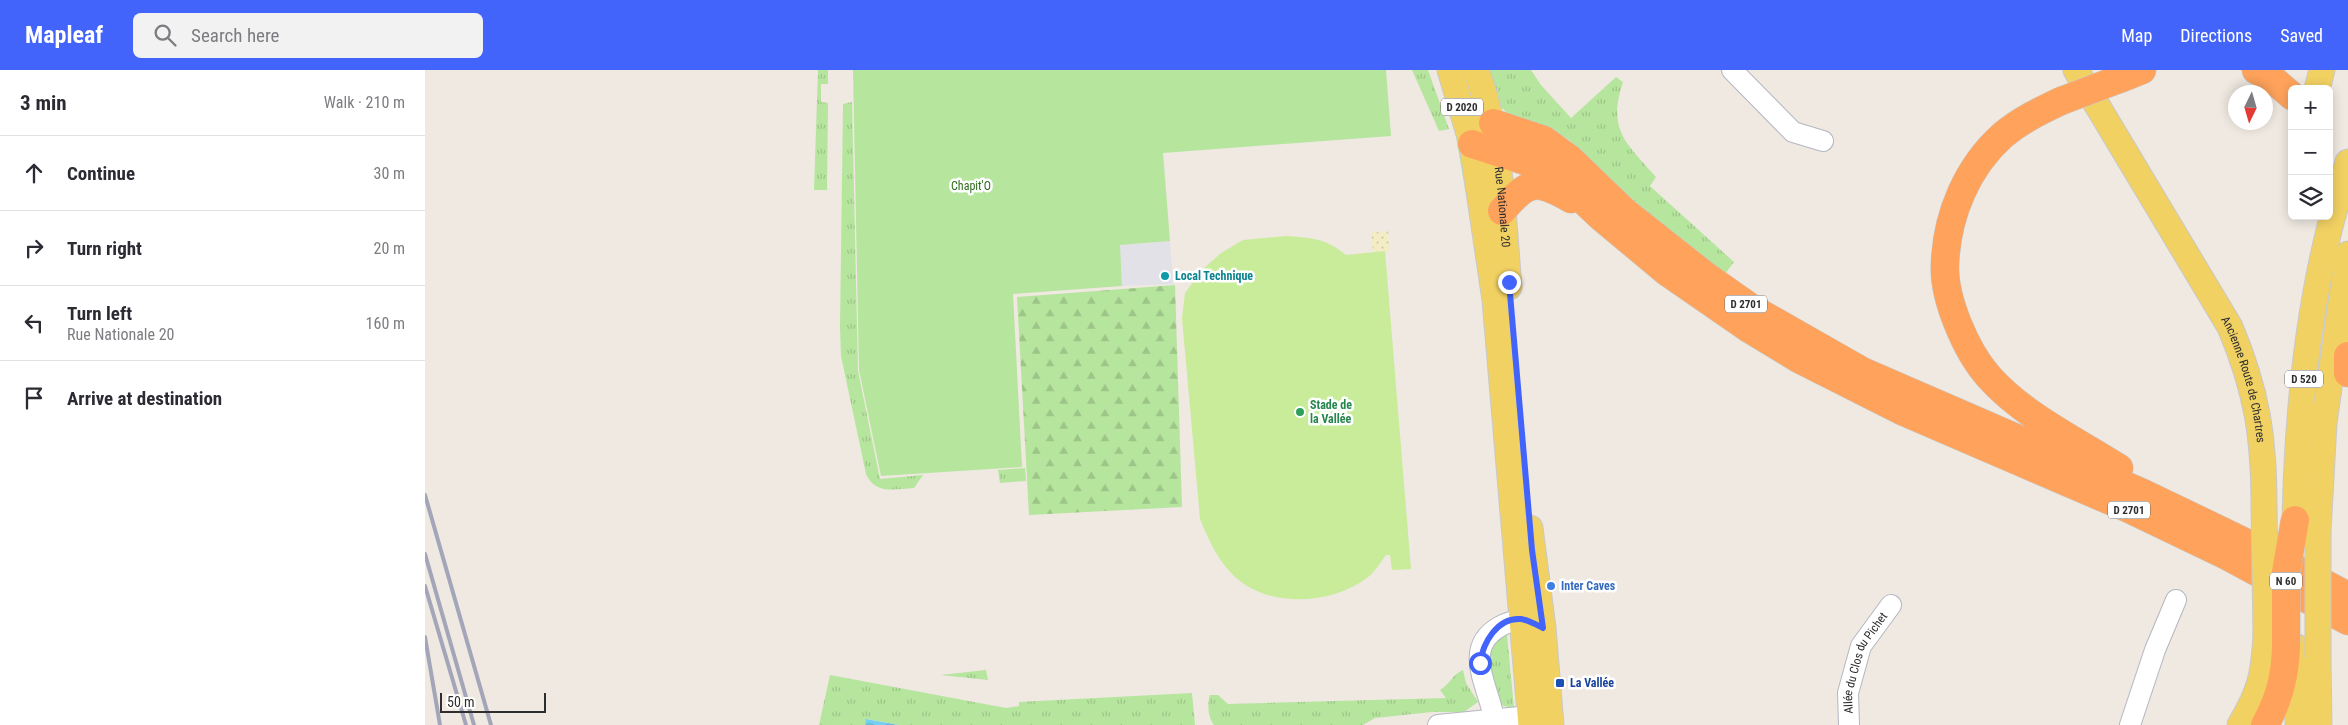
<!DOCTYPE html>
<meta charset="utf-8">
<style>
body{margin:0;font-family:"Roboto Condensed",sans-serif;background:#f2f2f3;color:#2b2b33}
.controls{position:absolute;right:15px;top:15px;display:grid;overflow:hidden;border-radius:8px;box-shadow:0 2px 12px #0003}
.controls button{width:45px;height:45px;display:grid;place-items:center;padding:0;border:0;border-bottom:1px solid #e1e1e2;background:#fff;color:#2b2b33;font:25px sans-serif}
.compass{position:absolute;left:1803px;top:15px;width:45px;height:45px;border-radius:50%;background:#fff;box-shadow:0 2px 12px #0003;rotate:185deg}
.scale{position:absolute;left:15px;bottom:12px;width:106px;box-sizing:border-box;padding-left:5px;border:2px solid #2e2e2e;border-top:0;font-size:14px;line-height:18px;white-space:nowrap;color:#2e2e2e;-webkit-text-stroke:4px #fff;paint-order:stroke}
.stop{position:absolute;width:15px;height:15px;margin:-11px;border:4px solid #4264fb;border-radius:50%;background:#fff}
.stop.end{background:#4264fb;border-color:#fff;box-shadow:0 1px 5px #0008}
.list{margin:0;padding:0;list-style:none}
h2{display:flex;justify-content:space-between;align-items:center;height:65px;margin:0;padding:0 20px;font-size:21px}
h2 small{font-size:16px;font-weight:400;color:#7c7c81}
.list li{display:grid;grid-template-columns:32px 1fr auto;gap:15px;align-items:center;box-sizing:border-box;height:75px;padding:0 20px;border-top:1px solid #e1e1e2}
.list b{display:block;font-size:19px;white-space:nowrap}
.list p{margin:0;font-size:16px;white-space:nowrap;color:#7c7c81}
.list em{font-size:16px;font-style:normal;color:#7c7c81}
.icon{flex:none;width:28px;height:28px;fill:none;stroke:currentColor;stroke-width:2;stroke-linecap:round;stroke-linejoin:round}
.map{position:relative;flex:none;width:1923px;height:655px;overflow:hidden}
header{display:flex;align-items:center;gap:30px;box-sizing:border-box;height:70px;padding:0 25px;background:#4264fb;color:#fff}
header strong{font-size:24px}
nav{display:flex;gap:28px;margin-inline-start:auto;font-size:18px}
.search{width:350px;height:45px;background:#f2f2f3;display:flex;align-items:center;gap:12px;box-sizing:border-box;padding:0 18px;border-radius:8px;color:#7c7c81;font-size:19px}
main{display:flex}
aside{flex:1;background:#fff}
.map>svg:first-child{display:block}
.industrial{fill:#e3e1e8}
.grass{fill:url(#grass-tufts)}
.forest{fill:url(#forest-firs)}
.sand{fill:url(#sand-dots)}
.park{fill:#b6e59e}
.pitch{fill:#c9ec9a}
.water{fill:url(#water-waves)}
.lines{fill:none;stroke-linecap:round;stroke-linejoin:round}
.minor-casing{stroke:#b4b7c1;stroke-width:22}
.major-casing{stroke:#c9c9c9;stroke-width:27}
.highway-casing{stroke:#c9c9c9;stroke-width:29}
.minor{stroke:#fff;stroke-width:20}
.major{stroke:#f2d163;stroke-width:25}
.highway{stroke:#ffa35c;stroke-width:28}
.rail{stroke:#a3a6b8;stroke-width:4}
.major-bridge-casing{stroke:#c9c9c9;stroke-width:27;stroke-linecap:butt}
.highway-bridge-casing{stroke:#c9c9c9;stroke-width:29;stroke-linecap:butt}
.major-bridge{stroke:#f2d163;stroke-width:25}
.highway-bridge{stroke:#ffa35c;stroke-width:28}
.route{stroke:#4264fb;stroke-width:6}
.culture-dot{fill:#0f9aa8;stroke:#fff;stroke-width:2}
.leisure-dot{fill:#2e9e5b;stroke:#fff;stroke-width:2}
.shop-dot{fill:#3f7fe0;stroke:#fff;stroke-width:2}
.transit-dot{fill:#1a4fb4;stroke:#fff;stroke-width:2}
.labels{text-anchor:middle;stroke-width:5;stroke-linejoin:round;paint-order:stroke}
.shield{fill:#fff;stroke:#6d6d6d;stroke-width:1}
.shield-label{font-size:11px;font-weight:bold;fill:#2e2e2e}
.park-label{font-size:12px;fill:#2c6e1b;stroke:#fff}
.street-label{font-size:12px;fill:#2e2e2e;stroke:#fff}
.culture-label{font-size:12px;font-weight:bold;fill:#0d838f;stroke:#fff;text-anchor:start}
.leisure-label{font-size:12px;font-weight:bold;fill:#27864d;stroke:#fff;text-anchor:start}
.shop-label{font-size:12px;font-weight:bold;fill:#366cbe;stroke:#fff;text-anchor:start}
.transit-label{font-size:12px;font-weight:bold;fill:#164399;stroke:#fff;text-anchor:start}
</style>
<header>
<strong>Mapleaf</strong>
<div class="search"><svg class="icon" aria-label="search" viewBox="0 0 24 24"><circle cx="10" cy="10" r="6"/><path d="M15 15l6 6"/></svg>Search here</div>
<nav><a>Map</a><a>Directions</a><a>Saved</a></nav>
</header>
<main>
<aside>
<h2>3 min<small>Walk · 210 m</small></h2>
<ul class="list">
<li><svg class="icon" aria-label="ahead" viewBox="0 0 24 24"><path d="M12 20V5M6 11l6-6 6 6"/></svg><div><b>Continue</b></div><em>30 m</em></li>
<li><svg class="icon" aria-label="right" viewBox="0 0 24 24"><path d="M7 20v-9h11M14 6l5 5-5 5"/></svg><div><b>Turn right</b></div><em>20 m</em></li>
<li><svg class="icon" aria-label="left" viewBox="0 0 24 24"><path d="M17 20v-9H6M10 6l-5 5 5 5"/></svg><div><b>Turn left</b><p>Rue Nationale 20</p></div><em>160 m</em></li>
<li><svg class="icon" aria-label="arrive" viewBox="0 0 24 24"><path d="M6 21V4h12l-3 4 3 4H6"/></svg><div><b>Arrive at destination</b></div></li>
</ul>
</aside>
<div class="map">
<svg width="1923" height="655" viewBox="0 0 1923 655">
<defs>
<pattern id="grass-tufts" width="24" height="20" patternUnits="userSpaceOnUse" patternTransform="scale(1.25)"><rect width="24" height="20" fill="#b6e59e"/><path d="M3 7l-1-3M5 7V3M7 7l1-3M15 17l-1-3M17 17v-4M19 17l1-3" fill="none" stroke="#9dc588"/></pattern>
<pattern id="forest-firs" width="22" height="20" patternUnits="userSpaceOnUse" patternTransform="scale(1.25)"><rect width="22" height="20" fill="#b6e59e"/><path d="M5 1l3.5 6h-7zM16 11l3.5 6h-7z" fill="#9dc588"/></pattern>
<pattern id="sand-dots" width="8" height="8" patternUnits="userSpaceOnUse" patternTransform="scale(1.25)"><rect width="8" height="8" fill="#f3ecc5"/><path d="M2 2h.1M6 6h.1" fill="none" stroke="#d1cbaa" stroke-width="1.8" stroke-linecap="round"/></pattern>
<pattern id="water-waves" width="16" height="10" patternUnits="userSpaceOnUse" patternTransform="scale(1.25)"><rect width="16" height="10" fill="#75cff0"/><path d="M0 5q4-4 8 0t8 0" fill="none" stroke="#66b2ce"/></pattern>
</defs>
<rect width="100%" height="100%" fill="#efe9e1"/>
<path class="industrial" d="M745 171 748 214 697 216 694 175Z"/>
<path class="grass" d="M393 0H403V14H396V32L403 33 402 120H389Z
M987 0H1003L1024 59 1014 61Z
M1064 0H1106L1116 15 1146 48 1191 7 1198 12C1182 60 1201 73 1231 107L1225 116 1309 192 1300 204 1267 181 1198 121 1143 69 1119 57 1084 45 1076 37Z
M427 32 433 301 455 409 498 405 489 418C470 419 450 425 441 404L416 286 415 257 418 34Z
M1037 66 1045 147 1031 67Z
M600 398 601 411 575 413 573 400Z
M1082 565 1089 638 1075 635C1071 625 1062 611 1061 600 1060 587 1068 566 1082 565Z
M561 600 563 610 516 605Z
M1038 600 1041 613 1053 632 1039 642H1007L950 648 938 655H789C783 648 782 634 785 625H793L803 634 1021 628 1015 620C1025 614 1028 604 1038 600Z
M405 605 581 638 594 636V632L767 623 770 655H474L442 649 440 655H394Z"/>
<path class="forest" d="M750 215 757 437 604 445 592 227Z"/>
<path class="sand" d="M963 161 965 181 948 182 946 163Z"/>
<path class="park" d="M428 0H961L966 66 738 83 745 171 695 175 697 216 588 224 597 397 456 406 434 300Z"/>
<path class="pitch" d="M861 166C886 168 901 168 921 185L960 181 986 499 967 500 965 485H961C955 493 950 502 942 508 906 535 844 538 810 507 793 491 784 471 775 449L757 248 760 223 778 199 796 183 818 170Z"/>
<path class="water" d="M441 649 474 655H440Z"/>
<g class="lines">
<defs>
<g id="minor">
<path d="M1307 0 1368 62 1398 71"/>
<path d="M1069 649C1065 619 1036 579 1074 557 1088 549 1096 549 1110 555"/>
<path d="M1013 655 1105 646"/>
<path id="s1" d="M1424 655 1423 623 1436 576 1466 535"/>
<path d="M1705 655 1730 580 1751 530"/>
</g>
<g id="major">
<path d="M1025 0 1047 74 1070 230 1106 655"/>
<path id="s2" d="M1051 0C1076 64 1078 147 1084 217"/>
<path id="s3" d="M1651 0 1805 257C1832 321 1839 367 1839 436"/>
<path d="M1892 19 1897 0"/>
<path d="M1870 450C1872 356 1880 261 1902 169 1908 143 1916 118 1923 92"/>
<path d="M1105 458 1118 558 1126 655"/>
<path d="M1893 462 1899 353 1923 184"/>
<path d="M1872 577 1873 655"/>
<path d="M1893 588 1894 655"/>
<path d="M1815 655C1836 620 1839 603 1841 564"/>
</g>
<path id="highway" d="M1831 0 1844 6 1867 26
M1697 8 1717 0
M1636 31C1615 41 1596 50 1578 65 1542 97 1522 145 1520 193 1518 228 1541 281 1564 307 1599 346 1650 370 1694 398
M1068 53 1119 70 1145 89 1200 142 1281 206 1328 239 1437 301 1718 423 1824 474 1923 526
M1047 74 1125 99 1176 147 1242 202 1323 258 1374 289 1479 342 1702 438 1802 486 1923 551
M1077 141C1103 110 1111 109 1146 129
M1923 286V303
M1840 655C1855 628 1861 603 1861 573"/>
</defs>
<use href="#minor" class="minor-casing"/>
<use href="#major" class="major-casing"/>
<use href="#highway" class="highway-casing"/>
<use href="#minor" class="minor"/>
<use href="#major" class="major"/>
<use href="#highway" class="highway"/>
<path class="rail" d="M0 425 66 655
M0 484 49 655
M0 516 41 655
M0 567 15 655"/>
<defs>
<path id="major-bridge" d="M1839 436 1841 564
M1893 462V588"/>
<path id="highway-bridge" d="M1636 31 1697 8
M1861 573V502L1870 450"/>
</defs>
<use href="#major-bridge" class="major-bridge-casing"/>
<use href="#highway-bridge" class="highway-bridge-casing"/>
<use href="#major-bridge" class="major-bridge"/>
<use href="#highway-bridge" class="highway-bridge"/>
</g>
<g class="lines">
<path class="route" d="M1055 593C1058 573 1072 547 1096 549 1103 550 1112 555 1118 558L1107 480 1084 212"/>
</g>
<circle class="culture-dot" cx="740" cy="206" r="5"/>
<circle class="leisure-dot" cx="875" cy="342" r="5"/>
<circle class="shop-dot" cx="1126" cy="516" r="5"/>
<rect class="transit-dot" x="1130" y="608" width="10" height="10" rx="2.5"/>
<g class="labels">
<g class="shield">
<rect x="1016" y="28.5" width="42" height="17" rx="4"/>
<rect x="1300" y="225.5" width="42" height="17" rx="4"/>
<rect x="1860" y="300.5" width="38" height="17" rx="4"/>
<rect x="1683" y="431.5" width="42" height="17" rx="4"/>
<rect x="1845" y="502.5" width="32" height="17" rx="4"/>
</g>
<g class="shield-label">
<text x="1037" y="41">D 2020</text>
<text x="1321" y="238">D 2701</text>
<text x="1879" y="313">D 520</text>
<text x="1704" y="444">D 2701</text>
<text x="1861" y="515">N 60</text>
</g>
<g class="park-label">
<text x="546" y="120">Chapit'O</text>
</g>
<g class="street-label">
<text dy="4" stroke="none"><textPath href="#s2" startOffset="140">Rue Nationale 20</textPath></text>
<text dy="4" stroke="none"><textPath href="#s3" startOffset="354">Ancienne Route de Chartres</textPath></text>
<text dy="4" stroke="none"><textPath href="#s1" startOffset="66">Allée du Clos du Pichet</textPath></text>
</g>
<g class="culture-label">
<text x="750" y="210">Local Technique</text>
</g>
<g class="leisure-label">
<text x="885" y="339">Stade de<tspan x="885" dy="14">la Vallée</tspan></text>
</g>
<g class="shop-label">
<text x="1136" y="520">Inter Caves</text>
</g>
<g class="transit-label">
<text x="1145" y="617">La Vallée</text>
</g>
</g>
</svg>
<div class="controls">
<button>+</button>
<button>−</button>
<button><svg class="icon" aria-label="layers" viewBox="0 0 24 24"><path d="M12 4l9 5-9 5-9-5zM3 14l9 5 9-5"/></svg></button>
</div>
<svg class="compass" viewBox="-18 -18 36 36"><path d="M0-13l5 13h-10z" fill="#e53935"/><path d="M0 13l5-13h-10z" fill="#7c7c81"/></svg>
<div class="scale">50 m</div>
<div class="stop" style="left:1055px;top:593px"></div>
<div class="stop end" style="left:1084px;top:212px"></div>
</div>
</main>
